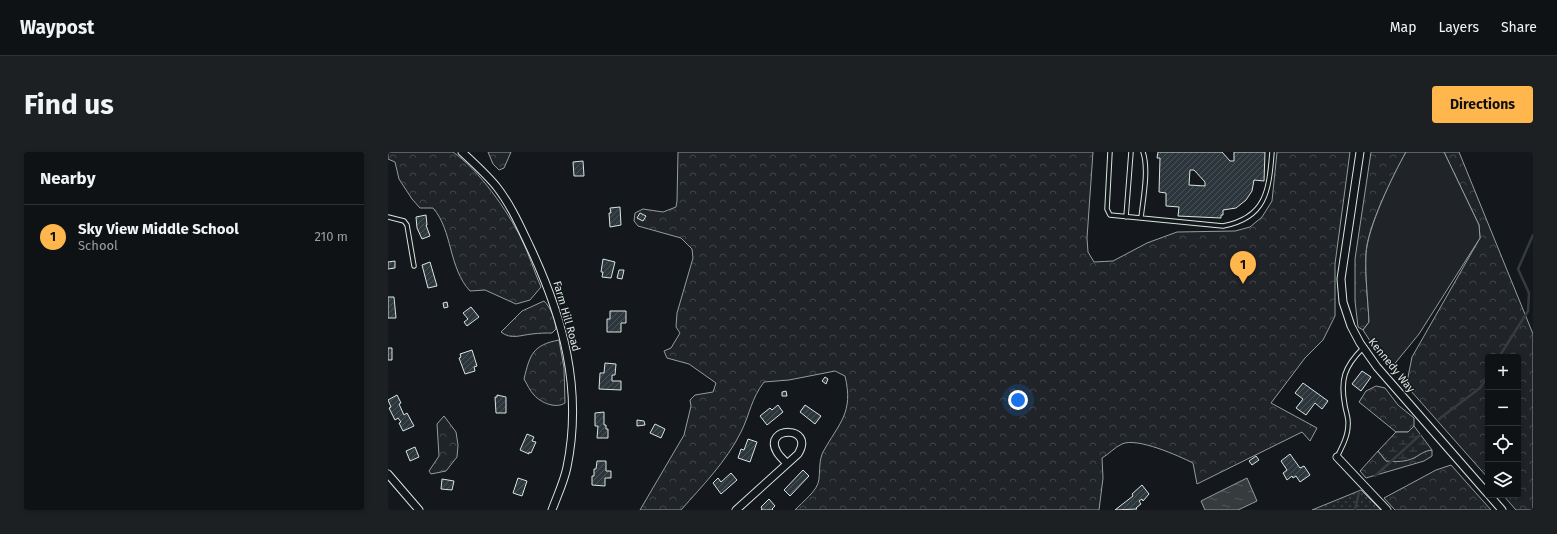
<!DOCTYPE html>
<meta charset="utf-8">
<style>
body{margin:0;font-family:"Fira Sans",sans-serif;background:#1d2022;color:#f1f3f6}
.controls{position:absolute;right:12px;bottom:12px;display:grid;overflow:hidden;border-radius:4px;box-shadow:0 2px 6px #0003}
.controls button{width:36px;height:36px;display:grid;place-items:center;padding:0;border:0;border-bottom:1px solid #2f3234;background:#0f1215;color:#f1f3f6;font:20px sans-serif}
.you{position:absolute;left:630px;top:248px;width:14px;height:14px;margin:-10px;border:3px solid #fff;border-radius:50%;background:#1a73e8;box-shadow:0 0 0 6px #1a73e833}
.badge{display:grid;place-items:center;width:26px;height:26px;border-radius:50%;background:#ffb74d;color:#111;font-size:13px;font-weight:700}
.pin{position:absolute;translate:-50% -33px;filter:drop-shadow(0 1px 2px #0008)}
.pin::after{content:'';position:absolute;top:21px;width:14px;height:12px;background:inherit;clip-path:polygon(0 0,100% 0,50% 100%)}
.list{margin:0;padding:0;list-style:none}
h2{display:flex;justify-content:space-between;align-items:center;height:52px;margin:0;padding:0 16px;font-size:17px}
h2 small{font-size:13px;font-weight:400;color:#9b9ea0}
.list li{display:grid;grid-template-columns:26px 1fr auto;gap:12px;align-items:center;box-sizing:border-box;height:64px;padding:0 16px;border-top:1px solid #2f3234}
.list b{display:block;font-size:15px;white-space:nowrap}
.list p{margin:0;font-size:13px;white-space:nowrap;color:#9b9ea0}
.list em{font-size:13px;font-style:normal;color:#9b9ea0}
.icon{flex:none;width:22px;height:22px;fill:none;stroke:currentColor;stroke-width:2;stroke-linecap:round;stroke-linejoin:round}
.map{position:relative;flex:none;width:1145px;height:358px;overflow:hidden;border-radius:4px}
header{display:flex;align-items:center;gap:24px;box-sizing:border-box;height:56px;padding:0 20px;background:#0f1215;border-bottom:1px solid #2f3234}
header strong{font-size:19px}
nav{display:flex;gap:22px;margin-inline-start:auto;font-size:14px}
.intro{display:flex;align-items:center;justify-content:space-between;box-sizing:border-box;height:96px;padding:0 24px}
h1{margin:0;font-size:28px}
.button{padding:10px 18px;border-radius:4px;background:#ffb74d;color:#111;font-size:14px;font-weight:700}
main{display:flex;gap:24px;padding:0 24px}
aside{flex:1;background:#0f1215;border-radius:4px;box-shadow:0 2px 6px #0003}
.map>svg:first-child{display:block}
.grass{fill:url(#grass-dots);stroke:#939e99}
.forest{fill:url(#forest-crowns);stroke:#939e99}
.wetland{fill:url(#wetland-marsh);stroke:#939e99}
.pitch{fill:#202428;stroke:#939e99}
.water{fill:url(#water-ripples);stroke:#939e99}
.lines{fill:none;stroke-linecap:round;stroke-linejoin:round}
.stream{stroke:#363b3e;stroke-width:2.5}
.building{fill:url(#building-hatch);stroke:#d8e6dc;fill-rule:evenodd}
.service-casing{stroke:#d8e6dc;stroke-width:5.5}
.minor-casing{stroke:#d8e6dc;stroke-width:9}
.service{stroke:#14181c;stroke-width:3.5}
.minor{stroke:#14181c;stroke-width:7}
.labels{text-anchor:middle;stroke-width:3;stroke-linejoin:round;paint-order:stroke}
.street-label{font-size:11px;fill:#d8e6dc;stroke:#14181c}
</style>
<header>
<strong>Waypost</strong>
<nav><a>Map</a><a>Layers</a><a>Share</a></nav>
</header>
<div class="intro"><h1>Find us</h1><a class="button">Directions</a></div>
<main>
<aside>
<h2>Nearby<small></small></h2>
<ul class="list">
<li><span class="badge">1</span><div><b>Sky View Middle School</b><p>School</p></div><em>210 m</em></li>
</ul>
</aside>
<div class="map">
<svg width="1145" height="358" viewBox="0 0 1145 358">
<defs>
<pattern id="grass-dots" width="8" height="8" patternUnits="userSpaceOnUse"><rect width="8" height="8" fill="#202428"/><path d="M2 2h.1M6 6h.1" fill="none" stroke="#404447" stroke-width="1.8" stroke-linecap="round"/></pattern>
<pattern id="forest-crowns" width="20" height="18" patternUnits="userSpaceOnUse"><rect width="20" height="18" fill="#202428"/><path d="M2 6a3 3 0 1 1 6 0M12 15a3 3 0 1 1 6 0" fill="none" stroke="#404447"/></pattern>
<pattern id="wetland-marsh" width="20" height="14" patternUnits="userSpaceOnUse"><rect width="20" height="14" fill="#202428"/><path d="M1 5h8M5 5V1M11 12h8M15 12V8" fill="none" stroke="#404447"/></pattern>
<pattern id="water-ripples" width="26" height="14" patternUnits="userSpaceOnUse"><rect width="26" height="14" fill="#363b3e"/><path d="M2 4q2-2 4 0t4 0M15 11q2-2 4 0t4 0" fill="none" stroke="#525759"/></pattern>
<pattern id="building-hatch" width="6" height="6" patternUnits="userSpaceOnUse"><rect width="6" height="6" fill="#2c363c"/><path d="M-1 1l2-2M0 6l6-6M5 7l2-2" fill="none" stroke="#4a5358"/></pattern>
</defs>
<rect width="100%" height="100%" fill="#14181c"/>
<path class="grass" d="M973 338 993 358H924Z"/>
<path class="forest" d="M0 0H65C91 18 119 58 133 86 141 102 146 119 153 135L142 148 128 152 97 138 82 139C60 115 65 79 45 56H32L24 47 11 27 7 10 0 7Z
M100 0H123L116 16 111 18 105 12Z
M290 0H705L699 86 700 100 706 110 725 109 759 91 789 80 847 79 862 75 874 65 884 49 889 0H962L947 112V164L935 188 917 206 883 251 929 276 922 289 914 280 809 332 805 311C791 304 749 285 734 292 727 295 721 302 714 306L715 326 711 358H407C414 350 430 339 431 327 432 318 431 308 435 300 451 271 466 261 457 224L447 219 401 228 376 230C363 247 362 262 353 280 338 310 315 333 293 358H252L296 283 303 254 302 248 307 243 325 240 328 231 301 212 279 206 276 199 283 196 292 181 288 175 289 161 305 106 304 97 293 86 250 74 246 69 247 61 255 57 275 60 288 55 289 49Z
M983 0H1018C1005 24 978 77 978 103 977 125 980 148 981 170L975 178 970 175 967 149V107Z
M1056 0H1071L1145 182V358H1128L1115 343H1130V205H1100V326L1023 239 1020 225 1024 205 1092 86 1091 73Z
M156 149C163 156 167 167 168 177L164 181C158 181 151 181 144 182 133 183 123 188 113 180L134 159Z
M171 188 176 216 177 251C168 257 153 251 146 243 142 239 139 232 136 227 142 202 145 193 171 188Z
M988 234 997 236 1010 253 1026 266V274L1020 280H1008L971 250 978 239Z
M56 264 68 280 70 293 69 305 58 319 43 322 41 319 51 304 49 272Z
M1044 298V304L1036 309 978 326 972 319 990 299 998 309 1026 306 1037 299Z
M1063 313 1103 358H1007L996 346 1048 318Z"/>
<path class="wetland" d="M1026 274 1044 298C1036 299 1033 302 1026 306 1017 310 1008 310 998 309L990 299 1008 280H1020Z"/>
<path class="pitch" d="M1018 0H1056L1091 73 1092 86 1031 182 1004 215 984 192 975 178 981 170C980 148 977 125 978 103 979 76 1005 23 1018 0Z"/>
<path class="water" d="M859 326 869 349 850 358H817L813 349Z"/>
<g class="lines">
<path class="stream" d="M1111 205 1140 159 1141 141 1130 117 1145 83
M1051 267 1092 236 1100 223
M987 324 1032 283
M967 358 971 340"/>
</g>
<path class="building" d="M770 0H834L842 9H846V0H877L876 29 866 28 864 39 858 48 848 56 835 58V63H833V66L790 64 791 55 778 54V41L771 40 772 6H769ZM802 18H806L817 30V34L801 33Z
M195 9 196 24H186L185 10Z
M232 55 233 73 222 75 221 61H223L222 56Z
M252 61 258 64 255 69 249 66Z
M38 63 39 73H38L42 84 34 87 29 76 28 65Z
M215 107 227 110 223 126 214 125 215 120H213Z
M7 109V116L0 117V110Z
M42 110 49 134 40 136 34 113Z
M231 118H236L234 127 229 126Z
M0 145H6L8 166H0Z
M59 150 60 155 56 156 55 151Z
M83 155 91 165 79 174 76 170 80 167 75 161Z
M222 159H238V171H233V180H219V167H222Z
M0 196H4V208H0Z
M84 198 89 214 86 215 87 219 77 222 71 206 73 205 72 202Z
M217 211 228 212 227 223H224V229H233V238L211 237 212 221H216Z
M974 219 983 225 973 239 964 232Z
M437 225 440 227 438 232 434 229Z
M915 231 940 249 934 257 927 251 918 263 908 256 915 247 907 241Z
M398 239 399 244H394V240Z
M9 243 13 251 11 252 16 263 19 261 26 274 15 279 11 271 13 270 10 266 7 268 1 256 3 255 0 248Z
M109 243 118 245V261H108L107 245H109Z
M390 253 395 260 379 273 372 264 382 256 384 258Z
M417 253 433 264 427 272 412 260Z
M216 260V273H218V277H220V286H209L210 274H207V261Z
M249 268 256 269 257 273 249 274Z
M267 272 277 277 273 286 262 281Z
M139 282 146 285 144 289 148 290 143 301 141 300V302L132 298Z
M360 287 369 290 362 310 350 306 353 297 356 298Z
M27 295 31 305 22 309 18 299Z
M902 302 912 316 916 314 922 323 912 330 908 324 905 326 904 324 899 328 895 321 899 318 893 309Z
M868 304 871 308 864 313 861 309Z
M209 309H218V319H223V326H217V334L204 333V324H206V317H208Z
M415 318 421 324 402 344 396 338Z
M343 321 349 328 333 342 325 331 330 326 333 330Z
M130 326 139 329 134 344 125 341Z
M54 327 66 329 64 338 53 337Z
M754 333 761 342 755 349 754 347 751 349 753 352 748 356 749 357 727 358 745 344 744 342Z
M381 347 387 354 384 357 385 358H373L374 357 373 355Z"/>
<g class="lines">
<defs>
<path id="service" d="M722 0 719 57 722 63 835 74C878 66 881 39 884 0
M0 65 16 69 19 73 26 114
M738 65 743 0
M753 66C755 47 761 18 755 0
M949 305C954 295 960 284 960 273 961 267 958 260 957 254 952 228 956 215 975 196"/>
<path id="minor" d="M74 0C86 11 98 22 108 34 123 53 132 74 142 95 175 165 195 237 179 315 176 330 169 344 164 358
M972 0 953 127 955 150 963 174 972 191 989 215 1100 342
M949 305 999 358
M0 322 31 358
M1101 343 1114 358
M348 358 410 302C428 273 374 274 389 300 391 304 396 308 399 312"/>
</defs>
<use href="#service" class="service-casing"/>
<use href="#minor" class="minor-casing"/>
<use href="#service" class="service"/>
<use href="#minor" class="minor"/>
</g>
<g class="labels">
<g class="street-label">
<text transform="translate(179 164) rotate(74)" y="4">Farm Hill Road</text>
<text transform="translate(1004 213) rotate(51)" y="4">Kennedy Way</text>
</g>
</g>
</svg>
<div class="controls">
<button>+</button>
<button>−</button>
<button><svg class="icon" aria-label="locate" viewBox="0 0 24 24"><circle cx="12" cy="12" r="6"/><path d="M12 2v4M12 18v4M2 12h4M18 12h4"/></svg></button>
<button><svg class="icon" aria-label="layers" viewBox="0 0 24 24"><path d="M12 4l9 5-9 5-9-5zM3 14l9 5 9-5"/></svg></button>
</div>
<div class="you"></div>
<div class="pin badge" style="left:855px;top:132px">1</div>
</div>
</main>
